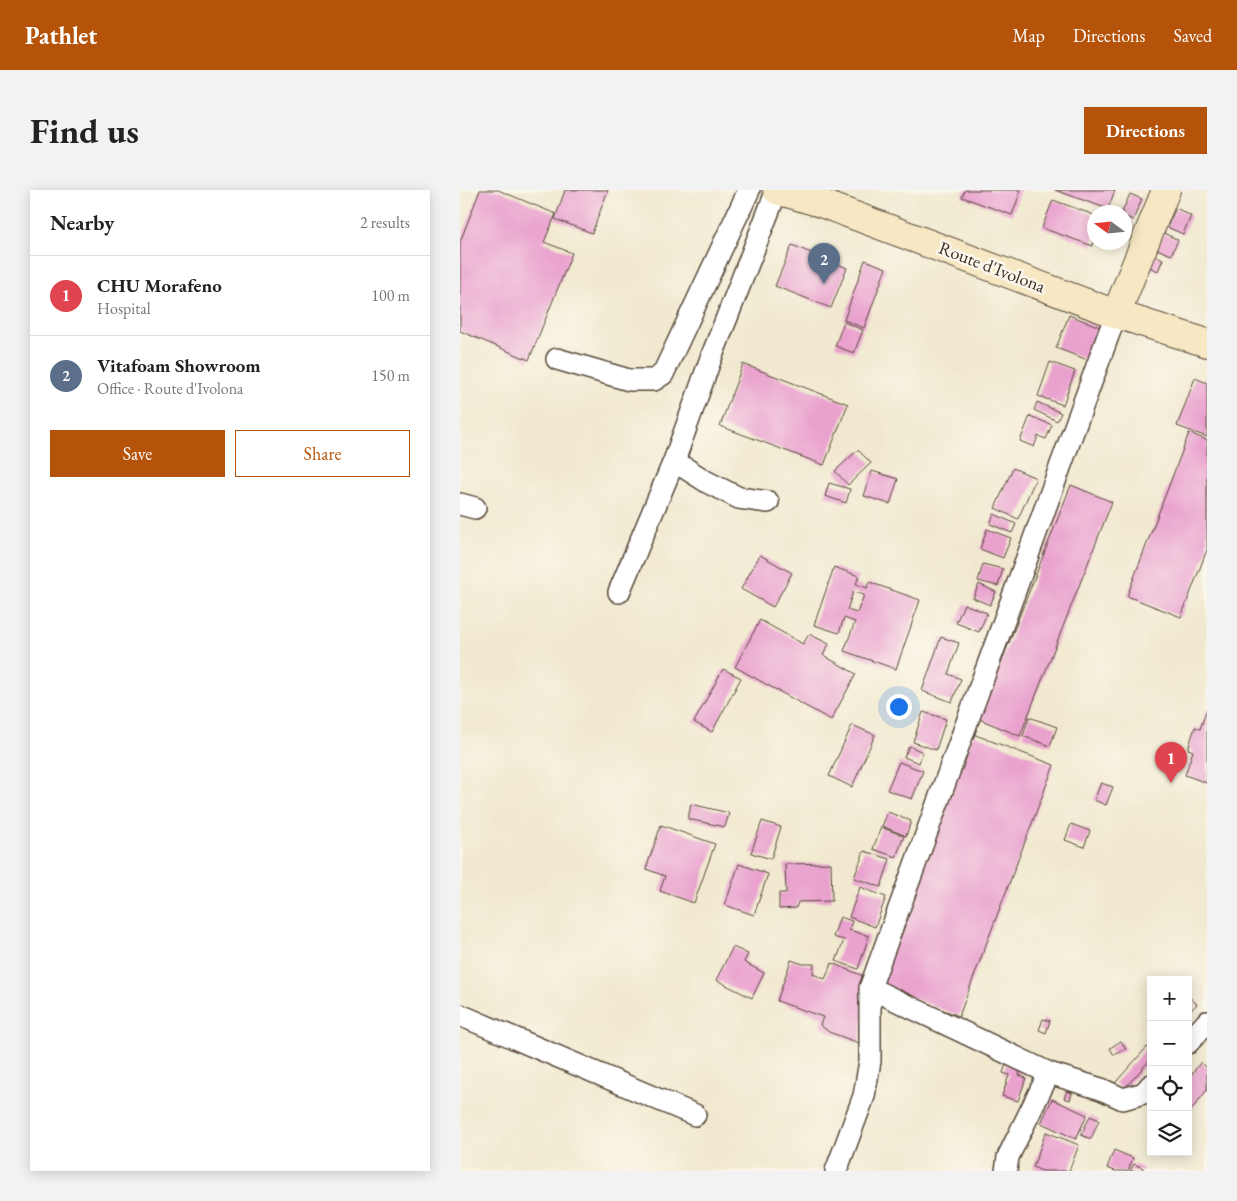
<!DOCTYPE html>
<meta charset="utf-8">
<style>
body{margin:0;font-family:"EB Garamond",serif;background:#f2f2f2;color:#222}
.controls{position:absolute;right:15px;bottom:15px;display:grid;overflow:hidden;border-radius:0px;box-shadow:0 2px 12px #0003}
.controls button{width:45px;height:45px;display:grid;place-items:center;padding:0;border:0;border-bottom:1px solid #e0e0e0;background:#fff;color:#222;font:25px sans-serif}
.compass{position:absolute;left:627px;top:15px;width:45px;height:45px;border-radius:50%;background:#fff;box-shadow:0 2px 12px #0003;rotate:285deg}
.you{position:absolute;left:438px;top:516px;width:18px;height:18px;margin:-12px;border:4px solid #fff;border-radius:50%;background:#1a73e8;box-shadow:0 0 0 8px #1a73e833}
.badge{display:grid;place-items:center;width:32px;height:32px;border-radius:50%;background:#b45309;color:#fff;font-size:16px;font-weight:700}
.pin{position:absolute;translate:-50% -41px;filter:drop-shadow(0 1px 2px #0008)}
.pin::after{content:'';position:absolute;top:26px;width:18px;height:15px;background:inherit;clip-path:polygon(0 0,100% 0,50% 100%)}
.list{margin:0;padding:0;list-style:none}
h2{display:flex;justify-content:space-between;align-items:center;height:65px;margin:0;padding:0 20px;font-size:21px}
h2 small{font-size:16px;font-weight:400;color:#767676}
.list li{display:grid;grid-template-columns:32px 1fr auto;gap:15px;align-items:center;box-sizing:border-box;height:80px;padding:0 20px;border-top:1px solid #e0e0e0}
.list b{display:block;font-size:19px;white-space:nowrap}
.list p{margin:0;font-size:16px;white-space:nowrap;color:#767676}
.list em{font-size:16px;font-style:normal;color:#767676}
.actions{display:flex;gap:10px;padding:15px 20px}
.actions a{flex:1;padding:11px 0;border:1px solid #b45309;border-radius:0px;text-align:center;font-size:18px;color:#b45309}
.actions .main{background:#b45309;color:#fff}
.icon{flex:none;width:28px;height:28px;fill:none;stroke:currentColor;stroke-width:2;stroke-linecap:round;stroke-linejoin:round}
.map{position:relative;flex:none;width:747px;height:981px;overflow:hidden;border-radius:0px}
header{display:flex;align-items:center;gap:30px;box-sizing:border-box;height:70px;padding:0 25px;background:#b45309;color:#fff}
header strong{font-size:24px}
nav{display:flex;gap:28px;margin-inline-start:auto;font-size:18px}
.intro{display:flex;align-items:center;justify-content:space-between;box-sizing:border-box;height:120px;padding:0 30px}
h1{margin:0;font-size:35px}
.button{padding:12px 22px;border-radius:0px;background:#b45309;color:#fff;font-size:18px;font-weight:700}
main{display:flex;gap:30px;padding:0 30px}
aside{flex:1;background:#fff;border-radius:0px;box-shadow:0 2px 12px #0003}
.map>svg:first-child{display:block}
.building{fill:#e9a1ce;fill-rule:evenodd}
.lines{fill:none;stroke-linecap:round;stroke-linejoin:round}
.street-casing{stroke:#564739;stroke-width:24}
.secondary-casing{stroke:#564739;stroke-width:30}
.street{stroke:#fff;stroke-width:21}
.secondary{stroke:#f7e8c3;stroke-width:28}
.labels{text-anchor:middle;stroke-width:5;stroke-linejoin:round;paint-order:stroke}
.street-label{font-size:18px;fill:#3b2a1e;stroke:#fbf7ec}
</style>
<header>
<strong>Pathlet</strong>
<nav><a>Map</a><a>Directions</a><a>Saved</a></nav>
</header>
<div class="intro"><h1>Find us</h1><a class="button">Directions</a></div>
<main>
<aside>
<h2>Nearby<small>2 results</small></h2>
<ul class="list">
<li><span class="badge" style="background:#e0444e">1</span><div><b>CHU Morafeno</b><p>Hospital</p></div><em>100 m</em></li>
<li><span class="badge" style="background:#5c6f8a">2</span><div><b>Vitafoam Showroom</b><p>Office · Route d'Ivolona</p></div><em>150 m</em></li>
</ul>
<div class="actions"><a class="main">Save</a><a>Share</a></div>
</aside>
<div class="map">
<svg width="747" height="981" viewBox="0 0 747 981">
<rect width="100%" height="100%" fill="#fbf7ec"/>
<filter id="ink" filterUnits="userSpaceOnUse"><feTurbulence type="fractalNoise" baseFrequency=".02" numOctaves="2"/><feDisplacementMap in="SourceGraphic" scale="10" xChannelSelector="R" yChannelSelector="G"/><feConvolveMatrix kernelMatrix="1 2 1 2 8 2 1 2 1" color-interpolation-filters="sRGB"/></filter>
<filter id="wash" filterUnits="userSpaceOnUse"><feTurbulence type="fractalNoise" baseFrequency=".0096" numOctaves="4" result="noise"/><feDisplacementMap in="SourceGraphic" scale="20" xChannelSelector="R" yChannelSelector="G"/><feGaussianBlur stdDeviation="1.12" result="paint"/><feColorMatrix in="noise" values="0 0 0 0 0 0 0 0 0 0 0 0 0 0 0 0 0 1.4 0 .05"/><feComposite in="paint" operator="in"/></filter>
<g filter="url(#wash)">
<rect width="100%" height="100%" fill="#f1e9cf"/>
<g id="blocks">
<path class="building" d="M20 0H38L96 24 84 52 112 63 69 170 0 141V52Z
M105 0H148L132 43 95 29Z
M505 0H561L552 25 502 7Z
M595 0H655L648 19Z
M670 4 682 9 673 30 664 26V22H662Z
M593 10 634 25 633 56 582 38Z
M716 18 731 26 723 44 707 37Z
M704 43 718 50 711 65 697 59Z
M332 55 387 78 371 118 315 96Z
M690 63 703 69 698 81 685 75Z
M405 70 426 78 404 138 384 130Z
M609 125 640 137 628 170 596 158Z
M384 132 403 140 394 163 375 156Z
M590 172 615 181 603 215 578 206Z
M283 174 388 214 364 275 260 236Z
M735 188 747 193V247L717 236Z
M577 212 601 223 597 231 574 220Z
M570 226 592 235 586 249 578 246 574 257 560 251Z
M729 243 747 250V360L721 427 667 406Z
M398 260 411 273 388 295 375 281Z
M553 278 576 288 558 329 535 318Z
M412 281 438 289 430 314 404 306Z
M369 293 390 299 386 313 365 306Z
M611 295 652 312 560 546 519 529Z
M534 324 556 334 552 343 530 334Z
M527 339 551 348 543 368 520 359Z
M300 365 332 383 313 417 281 399Z
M523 374 543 379 538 396 518 391Z
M374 377 399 386 396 394 407 398 409 392 460 410 436 479 384 461 395 432 384 428 379 443 354 435ZM393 402 404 405 397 423 387 420Z
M519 394 536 402 530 415 513 408Z
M504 414 527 423 519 442 496 433Z
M300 430 343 454 349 444 369 454 363 465 396 484 371 530 275 477Z
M481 447 499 453 488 484 501 489 492 512 462 501Z
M263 479 281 488 252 542 234 532Z
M747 519V593L725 585 733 561 728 559 735 537 740 539Z
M463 522 486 529 476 560 453 552Z
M569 527 597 537 590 556 563 546Z
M392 535 415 545 392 597 369 586Z
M513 544 594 575 499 826 418 795Z
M449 556 463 562 459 573 444 567Z
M439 572 463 581 452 609 427 600Z
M641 593 653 597 646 615 634 610Z
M231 614 269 623 265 637 228 629Z
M428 622 451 631 446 646 422 636Z
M302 631 321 637 311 669 291 663Z
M611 634 630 641 624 657 605 650Z
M201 635 255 654 234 713 200 701 205 686 186 679Z
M421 637 444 646 436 667 413 659Z
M404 661 430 669 421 697 394 688Z
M371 673 372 711 338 712 336 718 319 719V703H326L325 674Z
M279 674 308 684 294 725 265 715Z
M400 697 426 707 415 737 389 727Z
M380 727 392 731 389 740 409 746 398 779 376 771 384 750 373 747Z
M273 757 288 764 284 772 304 783 292 808 256 790Z
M331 770 343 774H354L353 784 365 789 372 773 408 788 406 815 399 853 369 842 360 835 363 827 317 811Z
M728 806 737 814 728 823Z
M583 829 590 831 586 843 579 840Z
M661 851 666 859 654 865 650 858Z
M687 857 691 861V869L663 900 655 893Z
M741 872 747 878V900L728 924V883L731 885Z
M546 874 561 879 559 885 566 888 558 911 542 906 549 885 543 883Z
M607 901 612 903 610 910 604 908Z
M592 909 627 925 616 949 581 933Z
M630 926 639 930 631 949 621 945Z
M586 942 619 955 609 981H582L573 977Z
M654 960 673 968 668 981H655L647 978Z
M674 974 683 978 682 981H670Z"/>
</g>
</g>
<g filter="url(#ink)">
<use href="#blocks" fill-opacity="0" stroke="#564739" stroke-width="1"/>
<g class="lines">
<defs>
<path id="street" d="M97 169 169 190H194L203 184 289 0
M308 312 279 308 247 292 214 271 251 168 317 0
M0 314 15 318
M159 402 214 271
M410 798 589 883
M0 825 235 925
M728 853 747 832
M376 981 404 906 410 871V798L656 124
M546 981 548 967 589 883 641 899 663 909 684 903 691 895"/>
<path id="secondary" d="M317 0 358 12 656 124 747 153
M656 124 706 0"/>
</defs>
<use href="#street" class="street-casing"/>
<use href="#secondary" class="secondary-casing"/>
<use href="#street" class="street"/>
<use href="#secondary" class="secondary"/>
</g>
</g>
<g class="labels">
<g class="street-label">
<text transform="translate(532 77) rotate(21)" y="6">Route d'Ivolona</text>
</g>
</g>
</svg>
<div class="controls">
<button>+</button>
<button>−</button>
<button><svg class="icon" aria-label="locate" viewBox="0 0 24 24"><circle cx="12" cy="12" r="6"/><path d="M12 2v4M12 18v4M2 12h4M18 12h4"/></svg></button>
<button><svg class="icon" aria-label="layers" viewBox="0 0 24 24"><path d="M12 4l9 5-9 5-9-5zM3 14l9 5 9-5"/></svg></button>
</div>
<svg class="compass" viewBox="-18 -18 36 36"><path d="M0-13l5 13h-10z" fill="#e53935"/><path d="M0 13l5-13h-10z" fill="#767676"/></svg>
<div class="you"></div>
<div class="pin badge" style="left:711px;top:593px;background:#e0444e">1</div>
<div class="pin badge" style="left:364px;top:94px;background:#5c6f8a">2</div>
</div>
</main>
